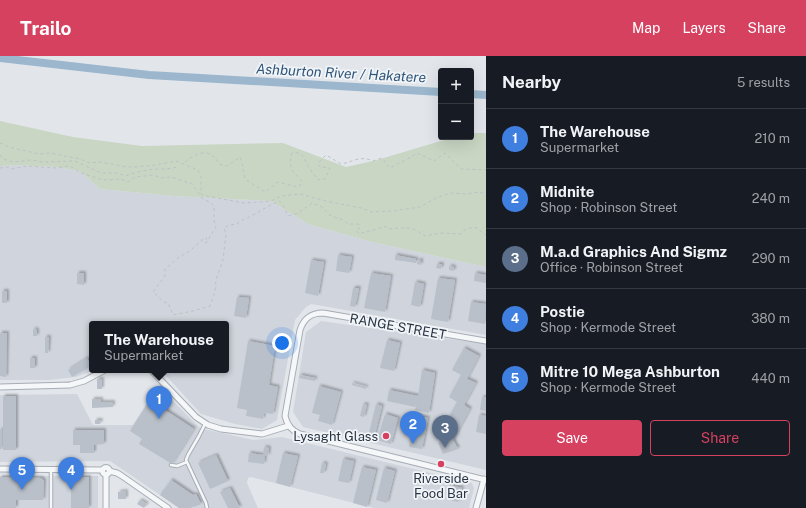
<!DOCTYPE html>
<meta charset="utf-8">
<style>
body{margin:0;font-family:"Public Sans",sans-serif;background:#242831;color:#f1f3f6}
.controls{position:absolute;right:12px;top:12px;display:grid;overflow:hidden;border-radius:4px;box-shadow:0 4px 16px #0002}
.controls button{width:36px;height:36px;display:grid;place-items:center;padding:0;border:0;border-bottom:1px solid #363941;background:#171b24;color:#f1f3f6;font:20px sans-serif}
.you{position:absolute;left:282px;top:287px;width:14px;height:14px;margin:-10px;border:3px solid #fff;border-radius:50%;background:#1a73e8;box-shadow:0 0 0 6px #1a73e833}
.badge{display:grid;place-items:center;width:26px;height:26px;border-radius:50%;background:#d64160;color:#fff;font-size:13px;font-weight:700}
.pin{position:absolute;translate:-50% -33px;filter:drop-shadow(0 1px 2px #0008)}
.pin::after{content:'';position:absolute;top:21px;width:14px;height:12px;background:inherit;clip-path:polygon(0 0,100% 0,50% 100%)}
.popup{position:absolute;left:89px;top:265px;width:140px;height:52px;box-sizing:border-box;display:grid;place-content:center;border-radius:4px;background:#171b24;filter:drop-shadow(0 1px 3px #0005);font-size:13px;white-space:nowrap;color:#9ea1a6}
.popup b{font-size:15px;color:#f1f3f6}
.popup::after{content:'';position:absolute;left:50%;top:100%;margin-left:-8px;border:8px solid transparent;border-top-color:#171b24}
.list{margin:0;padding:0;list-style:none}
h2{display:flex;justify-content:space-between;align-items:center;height:52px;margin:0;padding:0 16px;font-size:17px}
h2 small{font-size:13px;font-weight:400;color:#9ea1a6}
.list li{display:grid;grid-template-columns:26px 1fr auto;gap:12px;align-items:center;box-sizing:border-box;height:60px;padding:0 16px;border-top:1px solid #363941}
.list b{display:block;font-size:15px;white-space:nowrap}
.list p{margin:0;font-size:13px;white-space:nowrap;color:#9ea1a6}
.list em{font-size:13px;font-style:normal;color:#9ea1a6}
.actions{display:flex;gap:8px;padding:12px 16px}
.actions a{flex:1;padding:9px 0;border:1px solid #d64160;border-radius:4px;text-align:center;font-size:14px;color:#d64160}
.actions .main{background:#d64160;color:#fff}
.map{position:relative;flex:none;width:486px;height:452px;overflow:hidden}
header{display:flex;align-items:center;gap:24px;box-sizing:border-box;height:56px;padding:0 20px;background:#d64160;color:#fff}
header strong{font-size:19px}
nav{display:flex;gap:22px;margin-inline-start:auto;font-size:14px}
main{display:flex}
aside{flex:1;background:#171b24}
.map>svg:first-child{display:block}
.built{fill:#d0d5dd}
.green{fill:#c9d6c3}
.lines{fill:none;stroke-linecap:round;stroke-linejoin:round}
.river{stroke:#9bb6cd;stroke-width:8}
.building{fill:#b9c0c9;filter:url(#shadow)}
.lane-casing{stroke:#a7adb6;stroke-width:4.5}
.street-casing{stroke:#a7adb6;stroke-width:7}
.path{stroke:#bcc1c6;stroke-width:1;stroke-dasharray:3 3;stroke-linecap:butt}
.lane{stroke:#f5f7f9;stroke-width:2.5}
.street{stroke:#f5f7f9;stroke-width:5}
.poi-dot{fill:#d64160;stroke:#f2f5f8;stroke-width:1.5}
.labels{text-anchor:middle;stroke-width:3.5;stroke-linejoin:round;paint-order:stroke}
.street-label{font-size:13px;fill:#293544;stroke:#f2f5f8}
.poi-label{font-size:13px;fill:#293544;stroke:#f2f5f8;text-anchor:end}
.water-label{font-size:14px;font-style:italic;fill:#30567b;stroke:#f2f5f8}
</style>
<header>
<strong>Trailo</strong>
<nav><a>Map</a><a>Layers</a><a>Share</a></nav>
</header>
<main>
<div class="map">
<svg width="486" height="452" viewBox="0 0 486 452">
<defs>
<filter id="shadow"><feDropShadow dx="2" dy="-2" stdDeviation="1" flood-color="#0004"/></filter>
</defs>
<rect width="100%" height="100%" fill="#e2e6eb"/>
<path class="built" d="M14 109 56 111 80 115 100 133 174 140 271 145 308 168 372 186 486 211V279L311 248 306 251 295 264 277 364 262 373 235 368 201 358 161 314H226V268H92V314H94L76 321 49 324H0V110Z
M321 265 486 288V414L303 371 293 356 306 276Z
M158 330 200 372 253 384 282 381 472 427 474 432 469 452H374L251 421 248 422 247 427 258 452H179L110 405 0 406V339L77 338 93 369H133Z
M0 420H98V452H0Z"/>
<path class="green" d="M0 65 73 81 142 90 283 87 346 111 377 104 454 81H471V77H486V211L372 186 308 168 271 145 174 140 100 133 80 115 56 111 14 109 0 110Z"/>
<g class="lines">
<path class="river" d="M0 2 149 19 441 36
M471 38 486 39"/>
</g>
<path class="building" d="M338 199 352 201 349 217 336 215Z
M395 199 416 203V207L395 204Z
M311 204 324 206 318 240 305 237Z
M418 204H421V209L417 208Z
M437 208H442L441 213 436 212Z
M449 210 454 211V215L449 214Z
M77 217H84V229L77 228Z
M371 217 391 220 385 256 364 252Z
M475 217 486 219V227L474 225Z
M438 222 455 224 448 266 431 263Z
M415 226 424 228 420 251 411 249Z
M353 232H359L355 251 350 250Z
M2 235H7V247H2Z
M237 241 249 242 246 262 234 260Z
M471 246 486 248 485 268 468 265Z
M33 273 37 274V280H33Z
M0 277H7L6 321 0 320Z
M45 281H49L48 297H45Z
M387 284 400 287 394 315 380 312Z
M248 285 275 290 269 329 278 331 273 358 264 357 263 363 246 360 247 354 237 352Z
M464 292 479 300 467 323 476 327 464 349 470 353 453 384 458 393 443 398 438 387 440 386 439 383 447 369 445 368 457 346 449 341 461 319 452 314Z
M30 302H35V312H30Z
M87 302 91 310 72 321 68 314Z
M422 314 435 317 429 357 415 354 417 344 415 351 387 345 389 334 418 340Z
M300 319 315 322V325L299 322Z
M97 323H102V333H97Z
M352 327 366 331V333L352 329Z
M159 330 170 345 165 354 194 373 172 408 139 388 142 383 130 375Z
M319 330 341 336 332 369 318 365 320 359 312 357Z
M3 340H16V394H3Z
M482 341H486V355L480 354Z
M92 343H101V346H113V351L92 352Z
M363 348 367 349 364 361 360 360Z
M376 348 382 350 374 382 368 381Z
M385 358 398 362 391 388 377 384Z
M414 359 428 362 422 393 409 391Z
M479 359 486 360V378L476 376Z
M95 364H101L100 368H95Z
M0 373H2V393H0Z
M73 374H104V388L94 389V397H80V389H73Z
M264 391 269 392 268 400 265 399 264 408 248 406 249 397 263 399Z
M283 397 298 400 290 431 276 427Z
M216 399 228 425 210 433 198 407Z
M343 403 354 405 349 427 338 425Z
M322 407 326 408 324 417H320Z
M362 411 376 414 367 451 353 447Z
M384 412 395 415 387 447 376 444Z
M0 421 41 422 44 425 43 444H16V452H0Z
M71 421H89V452H71Z
M171 424 193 439 196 438 201 448 194 451 193 450 191 452H179L160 439Z
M450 429 462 432 458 446 446 443Z
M230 432 240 452H228L220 436Z
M126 435V443H118V436Z
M140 444 147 448 144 452 137 448Z"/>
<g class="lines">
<defs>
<path id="lane" d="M205 368 199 380 188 399 186 404 206 447 207 452
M171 409 177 410 187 406
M51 415V452"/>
<path id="street" d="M486 285 323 257C311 257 304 262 300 274L285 360C287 369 292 375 300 378L486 424
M151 314 196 361 208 369 221 373 262 378 288 370
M0 331 70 329 84 325 105 314
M102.5 415a3.5 3.5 0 1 1 7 0a3.5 3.5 0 1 1-7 0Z
M0 413 102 414
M109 415 117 417 122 420 168 452
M106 452V419
M476 452 484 423"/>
</defs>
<use href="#lane" class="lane-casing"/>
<use href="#street" class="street-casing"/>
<path class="path" d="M0 87 9 91 39 98 50 97 80 103 90 107 100 106 127 111H134L156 109 176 105 198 114 201 122V138L207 140 244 147 271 145 281 140 300 138 326 145 361 152 372 156 393 155 420 151 436 142 450 137 466 138 479 136 486 138
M0 99 3 103 13 106 31 104 43 106 75 105 101 117H118L125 120C135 116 146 114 157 113 165 113 172 113 179 110
M185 106C197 96 211 91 219 108L227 110 240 101C243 108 243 115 245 123L265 136 278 126 297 131 301 129 302 125C292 115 288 112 292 97 304 95 303 102 308 110 311 115 315 120 318 124L325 123 330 112 320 111 318 108 319 106 326 99 341 108C353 106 360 99 373 105L382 102 390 112C399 107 409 103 417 97L434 105 445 97 461 113 486 114
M0 112 8 111 12 113 27 110 56 112 68 110 72 111 81 117 103 124 121 123 128 126 135 121 153 119 162 122 171 121 192 128 202 142 211 147 214 150V165L216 171 206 187 205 185 207 182 202 184 191 194 178 202 165 213V220L153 236 164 246 168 247 173 259 193 255 210 250 215 236 216 224 223 204 226 178 224 172 229 169 237 168C243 162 245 164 251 160 261 155 269 149 280 145 284 149 285 155 289 160L298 157 312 147 322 151 329 159 343 164 348 168H358L360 172 356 174 359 178C368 175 376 174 384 170L388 173C406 172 410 169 425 180L440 177 460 178 466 173 475 171 486 179"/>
<use href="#lane" class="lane"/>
<use href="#street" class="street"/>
</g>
<g class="poi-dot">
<circle cx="386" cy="380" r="4"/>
<circle cx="441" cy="408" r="4"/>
</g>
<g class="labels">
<g class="street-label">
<text transform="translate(398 270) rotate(10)" y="5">RANGE STREET</text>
</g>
<g class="poi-label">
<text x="378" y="385">Lysaght Glass</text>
<text x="441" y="427" text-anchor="middle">Riverside<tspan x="441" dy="15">Food Bar</tspan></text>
</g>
<g class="water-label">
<text transform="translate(341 17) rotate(3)" y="5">Ashburton River / Hakatere</text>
</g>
</g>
</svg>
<div class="controls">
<button>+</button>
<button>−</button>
</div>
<div class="you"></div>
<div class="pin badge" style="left:159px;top:363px;background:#3f7fe0">1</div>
<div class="popup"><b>The Warehouse</b>Supermarket</div>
<div class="pin badge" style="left:413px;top:388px;background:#3f7fe0">2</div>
<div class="pin badge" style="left:445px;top:392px;background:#5c6f8a">3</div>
<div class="pin badge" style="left:71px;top:434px;background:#3f7fe0">4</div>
<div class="pin badge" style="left:22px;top:434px;background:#3f7fe0">5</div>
</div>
<aside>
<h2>Nearby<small>5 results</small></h2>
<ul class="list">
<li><span class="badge" style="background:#3f7fe0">1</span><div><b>The Warehouse</b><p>Supermarket</p></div><em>210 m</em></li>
<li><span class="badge" style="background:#3f7fe0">2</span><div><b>Midnite</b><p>Shop · Robinson Street</p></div><em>240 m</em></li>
<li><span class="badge" style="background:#5c6f8a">3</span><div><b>M.a.d Graphics And Sigmz</b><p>Office · Robinson Street</p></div><em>290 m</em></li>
<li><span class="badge" style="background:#3f7fe0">4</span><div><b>Postie</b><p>Shop · Kermode Street</p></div><em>380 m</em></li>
<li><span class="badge" style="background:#3f7fe0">5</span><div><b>Mitre 10 Mega Ashburton</b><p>Shop · Kermode Street</p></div><em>440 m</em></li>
</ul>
<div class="actions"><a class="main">Save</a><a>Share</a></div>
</aside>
</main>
